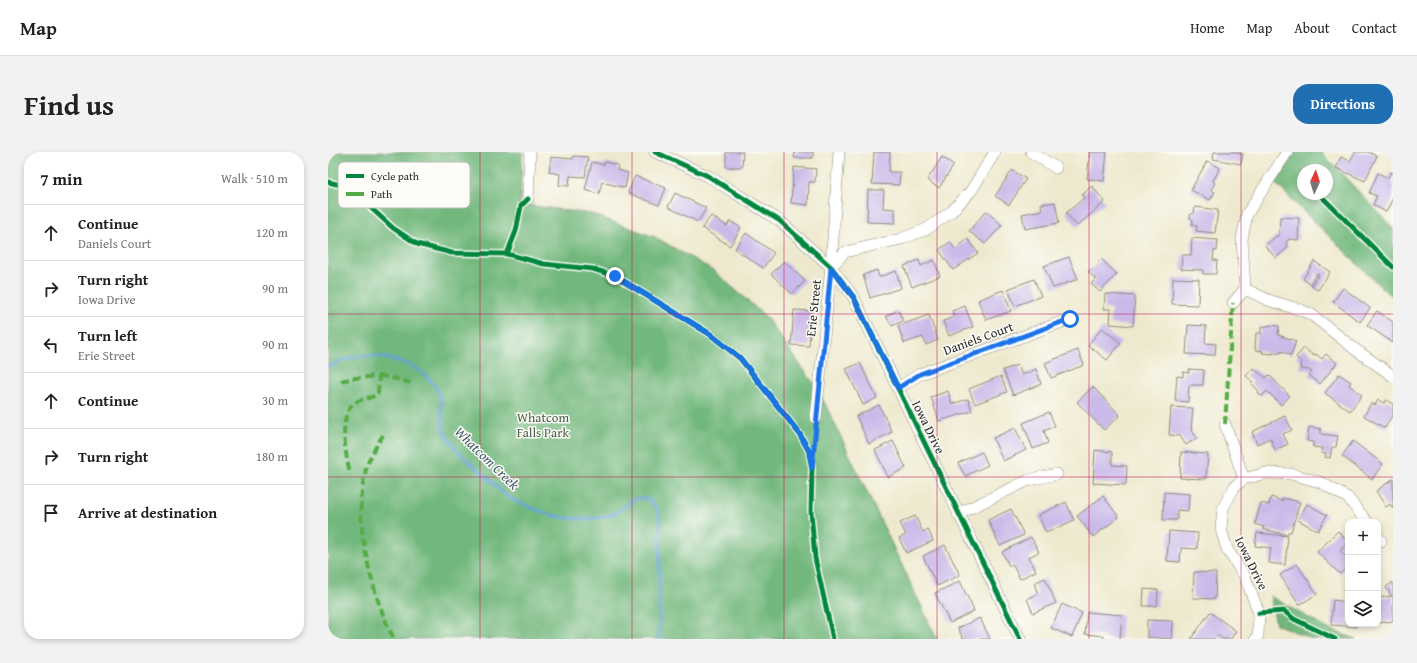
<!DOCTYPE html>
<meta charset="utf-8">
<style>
body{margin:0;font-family:"Gentium Book Plus",serif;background:#f2f2f2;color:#222}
.controls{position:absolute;right:12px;bottom:12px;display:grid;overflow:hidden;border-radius:8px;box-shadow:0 2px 6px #0003}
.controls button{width:36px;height:36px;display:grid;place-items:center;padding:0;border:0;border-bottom:1px solid #e0e0e0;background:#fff;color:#222;font:20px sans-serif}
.compass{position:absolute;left:969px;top:12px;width:36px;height:36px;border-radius:50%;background:#fff;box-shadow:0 2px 6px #0003;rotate:4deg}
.stop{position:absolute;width:12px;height:12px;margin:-9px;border:3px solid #1a73e8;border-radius:50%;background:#fff}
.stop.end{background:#1a73e8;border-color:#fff;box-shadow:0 1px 4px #0008}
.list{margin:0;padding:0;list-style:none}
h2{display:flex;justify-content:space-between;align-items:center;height:52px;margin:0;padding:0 16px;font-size:17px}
h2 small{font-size:13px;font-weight:400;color:#767676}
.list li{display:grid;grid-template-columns:26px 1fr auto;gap:12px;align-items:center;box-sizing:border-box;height:56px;padding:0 16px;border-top:1px solid #e0e0e0}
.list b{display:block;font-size:15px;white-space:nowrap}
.list p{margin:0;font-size:13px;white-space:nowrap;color:#767676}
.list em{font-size:13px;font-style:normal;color:#767676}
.icon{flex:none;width:22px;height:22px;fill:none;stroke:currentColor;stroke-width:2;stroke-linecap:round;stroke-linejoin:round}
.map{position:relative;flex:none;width:1065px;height:487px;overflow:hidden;border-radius:16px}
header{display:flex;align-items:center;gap:24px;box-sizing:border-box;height:56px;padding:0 20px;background:#fff;border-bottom:1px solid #e0e0e0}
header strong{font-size:19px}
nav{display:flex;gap:22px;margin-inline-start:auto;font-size:14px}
.intro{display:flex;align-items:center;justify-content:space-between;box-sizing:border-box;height:96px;padding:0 24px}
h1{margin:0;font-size:28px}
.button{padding:10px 18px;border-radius:16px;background:#1f6fb2;color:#fff;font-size:14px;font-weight:700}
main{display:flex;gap:24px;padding:0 24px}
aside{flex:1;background:#fff;border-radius:16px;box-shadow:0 2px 6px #0003}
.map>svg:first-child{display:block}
.forest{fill:#72b87d;stroke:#4e7254;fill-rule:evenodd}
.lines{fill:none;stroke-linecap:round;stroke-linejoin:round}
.stream{stroke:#63a2d5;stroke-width:3}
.building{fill:#cab9e9}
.minor-casing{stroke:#8c8a7c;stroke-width:12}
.minor{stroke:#fff;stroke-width:11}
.quiet{stroke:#54ab44;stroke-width:4;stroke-dasharray:8 4;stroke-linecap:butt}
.cycleway-casing{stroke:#fdfcf7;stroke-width:8}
.cycleway{stroke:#00873e;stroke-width:5}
.route{stroke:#1a73e8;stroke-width:5}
.grid{fill:none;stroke:#c2185b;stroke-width:1;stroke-opacity:0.55}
.labels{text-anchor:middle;stroke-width:3;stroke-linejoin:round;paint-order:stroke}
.street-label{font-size:13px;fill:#2b2b2b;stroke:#fdfcf7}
.park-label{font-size:13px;fill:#495f4a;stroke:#fdfcf7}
.water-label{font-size:14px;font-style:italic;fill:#415b6f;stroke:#fdfcf7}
.key{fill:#fdfcf7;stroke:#bebdba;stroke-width:1}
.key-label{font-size:11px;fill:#2b2b2b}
</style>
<header>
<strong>Map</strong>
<nav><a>Home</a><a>Map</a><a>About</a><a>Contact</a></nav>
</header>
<div class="intro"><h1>Find us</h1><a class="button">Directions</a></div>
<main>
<aside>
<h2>7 min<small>Walk · 510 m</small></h2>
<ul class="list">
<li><svg class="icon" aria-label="ahead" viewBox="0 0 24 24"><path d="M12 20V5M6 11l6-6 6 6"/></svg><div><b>Continue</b><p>Daniels Court</p></div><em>120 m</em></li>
<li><svg class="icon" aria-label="right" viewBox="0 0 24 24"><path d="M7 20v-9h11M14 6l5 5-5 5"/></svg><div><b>Turn right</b><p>Iowa Drive</p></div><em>90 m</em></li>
<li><svg class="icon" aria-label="left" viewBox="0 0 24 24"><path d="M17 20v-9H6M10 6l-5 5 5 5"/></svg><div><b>Turn left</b><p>Erie Street</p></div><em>90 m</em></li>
<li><svg class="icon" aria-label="ahead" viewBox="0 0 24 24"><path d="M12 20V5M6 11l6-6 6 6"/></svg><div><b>Continue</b></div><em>30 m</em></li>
<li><svg class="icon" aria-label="right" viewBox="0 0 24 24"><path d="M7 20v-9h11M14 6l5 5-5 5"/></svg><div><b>Turn right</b></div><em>180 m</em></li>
<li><svg class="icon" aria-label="arrive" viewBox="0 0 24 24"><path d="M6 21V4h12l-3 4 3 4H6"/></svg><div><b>Arrive at destination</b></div></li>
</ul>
</aside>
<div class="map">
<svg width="1065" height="487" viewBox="0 0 1065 487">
<rect width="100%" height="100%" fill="#fdfcf7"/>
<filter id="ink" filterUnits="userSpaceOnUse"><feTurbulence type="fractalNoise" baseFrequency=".025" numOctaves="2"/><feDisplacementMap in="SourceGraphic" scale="8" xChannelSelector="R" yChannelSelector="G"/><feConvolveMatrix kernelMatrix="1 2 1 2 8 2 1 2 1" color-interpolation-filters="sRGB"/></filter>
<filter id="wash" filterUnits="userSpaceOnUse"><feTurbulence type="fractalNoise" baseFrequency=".012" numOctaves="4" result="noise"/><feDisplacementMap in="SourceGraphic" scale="16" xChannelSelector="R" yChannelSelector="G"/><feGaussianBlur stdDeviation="0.9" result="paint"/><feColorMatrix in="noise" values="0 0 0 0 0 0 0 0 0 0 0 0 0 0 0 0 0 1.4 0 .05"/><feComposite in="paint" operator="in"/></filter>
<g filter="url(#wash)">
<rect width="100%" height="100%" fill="#eee9ce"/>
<path class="forest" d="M0 0H194L192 52 263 62 327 85 386 119 438 165 491 239 609 487H0Z
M967 0H993L1065 76V144L1058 140 947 31ZM975 18H999V42H975Z
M942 444 1000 477 1028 487H984L948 472Z"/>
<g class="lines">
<path class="stream" d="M0 215C10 210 20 205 31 204 46 202 75 209 87 216 96 221 106 231 110 240 117 252 110 268 117 281 127 300 145 313 161 327 167 333 174 341 181 345 185 348 191 350 195 352 224 366 255 372 286 362 296 358 301 347 311 346 325 346 330 356 332 368L331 487"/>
</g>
<g id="blocks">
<path class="building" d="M398 0H415L414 15H398Z
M467 0H485V6H466Z
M546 0H562L561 20H572L571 33 544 32Z
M762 0H779L776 29 759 27Z
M886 0H911L910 2H915L913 12 885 7Z
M1027 0H1040L1049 4 1037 29 1008 16 1013 5 1022 9Z
M245 4 260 5 257 25 242 24 241 34 231 33 232 22 221 20 223 5 245 7Z
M614 5 626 13 611 36 599 28Z
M879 9 892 16 885 29 887 31 883 38 887 40 882 48 863 38Z
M264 10 276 13 277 10 290 13 289 18 300 21 297 36 274 30 271 42 257 38Z
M466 15 488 17 487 30H481L480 53 463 51Z
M684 18 698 27 681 53 667 44Z
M1063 20 1065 21V46L1058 60 1045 53 1049 44 1041 41 1050 21 1060 26Z
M307 24 338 36 331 53 300 41Z
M764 34 777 50 749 74 738 61 756 46 754 43Z
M540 38H556L555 56 567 57V71L539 70Z
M347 41 378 56 370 70 340 55Z
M727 50 731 71 697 77 694 62 714 58 713 52Z
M867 55 890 58 887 81 868 79 869 74 864 73 865 68 862 66V63L866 61Z
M658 59 674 73 657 92 641 79Z
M383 64 399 74 402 69 413 76 402 94 374 76Z
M952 65 971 66 970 88 961 87 958 91 960 95 948 106 937 94 948 84H951Z
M418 81 446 101 435 116 407 97Z
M864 86 890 88 889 99 886 98 885 108H889L888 122H875V118L853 117 854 103H863Z
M640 87 650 101 625 118 611 98 622 90 627 97Z
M741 105 750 127 725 136 716 114Z
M773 107 789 122 772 140 763 132 768 127 760 120Z
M591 108 593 114 606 108 612 124 584 135 576 114Z
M456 109 477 129 464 142 443 122Z
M986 109 1002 120 990 138 983 134 991 122 989 121 982 132 975 127Z
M549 118 551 125 568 119 573 136 542 146 535 123Z
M845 126 871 127 870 153 844 152Z
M706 127 713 144 687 154 680 137Z
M1015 136 1042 156 1032 170 1005 150Z
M675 138 683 159 658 168 650 148Z
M777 142 807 144 805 174 782 172 783 157H776Z
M637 154 645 175 621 184 615 169 626 165 624 159Z
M466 158 484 159 481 194 463 193Z
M570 158 575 169 564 174 558 164Z
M1049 159 1065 170V191L1039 173Z
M601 163 610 188 598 193 595 185 576 191 570 174Z
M860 173 878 174 877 191 888 192 887 203 858 202Z
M940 173 951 174 950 183 968 189 963 203 953 199V201H945V202L934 201 935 199 927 198 928 181H933V174L939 175Z
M774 176 793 191 779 208 760 193Z
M976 196 986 204 988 202 994 207 998 202 1009 211 992 232 981 223 984 220 981 218 972 217 973 210 968 205Z
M750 198 756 213 723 226 717 211Z
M532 211 549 246 535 253 518 217Z
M690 213 694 223 708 217 713 232 685 243 675 218Z
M925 216 938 226 941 223 962 244 953 253 939 239 934 244 930 241 931 239 923 231 925 230 918 224Z
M861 217 876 218 875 233H861L860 250 847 249 849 224 855 225V220L861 221Z
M1011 222 1023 230 1021 233 1034 243 1022 259 997 241Z
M673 224 679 240 647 252 641 237Z
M765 235 792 263 776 278 749 250Z
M620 239 624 252 640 247 644 259 611 269 603 245Z
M1050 248 1056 251 1058 248 1065 252V262L1057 276 1036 264 1043 251 1047 253Z
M551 253 564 280 541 292 528 264Z
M843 255 865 256 863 278 869 286 858 293 852 284 841 283Z
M721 260 727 274 716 279 720 291 705 297 695 271Z
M957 264 964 278 955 282 960 292 947 298 942 286 929 292 924 280Z
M981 275 993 277V282L1010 284 1008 295H1004L1002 306 997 305 998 302 993 301 994 296 985 295V290L979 289Z
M687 276 698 298 675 309 665 286Z
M565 289 578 316 560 325 547 298Z
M1025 289 1055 312 1044 327 1014 304Z
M767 298 784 300V313L799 314 798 333 765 331Z
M654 300 660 313 637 324 630 311Z
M853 300 880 302 878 327 852 326Z
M1065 327V357L1062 352 1058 355 1048 339Z
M836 340 861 342 860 359 849 358V368H835Z
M775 344 791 365 765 385 749 364Z
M943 345 954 349 955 346 972 350 963 380H960L959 383 935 377 936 375 927 372 933 351 941 353Z
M738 350 746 368 718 381 710 363Z
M979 352 999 363 990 379 970 368Z
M683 357 696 383 672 394 660 368Z
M587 364 595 380 600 377 605 389 578 401 571 386 578 383 572 371Z
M841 379 870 381 869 397 853 396 852 410 839 409Z
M1010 379 1020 390 1012 399 1018 405 1020 404V414L1012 422 989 400Z
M929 381 960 384 957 413 941 411 943 396 927 394Z
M703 385 711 400 701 405 708 419 692 427 684 412 681 414 674 400Z
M617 393 632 423 609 434 595 404Z
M969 412 989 442 971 453 952 423Z
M866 420 888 421 887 447 865 446Z
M717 426 728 451 705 461 699 447 710 442 706 431Z
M632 429 646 459 622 471 607 441Z
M1065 430V469L1050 471V446L1064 444 1058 435Z
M816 437 830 438 829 454H815Z
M1005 448 1020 450V472H1028V475L1003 473Z
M734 452 754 461 744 485 723 476Z
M759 460 794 463 792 487H775L776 484 757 482Z
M882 460 908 479 903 487H895L889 483 886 487H863Z
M652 466 662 487H635L630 476Z
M819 468 845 469 844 487 819 485Z"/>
</g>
</g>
<g filter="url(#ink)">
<use href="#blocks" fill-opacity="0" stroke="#8c8a7c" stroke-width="1"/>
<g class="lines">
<defs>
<path id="minor" d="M327 0 380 24 452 69 503 115 526 146 692 487
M703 0 728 16
M959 0 919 62 914 87 917 137 940 148 973 158 984 163 1028 198 1065 224
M200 47 202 0
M503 115 517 100 573 87 599 77 624 59 643 39 667 0
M905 151 917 137
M570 236 592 222 742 167
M488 266 503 115 511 0
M897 272 916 327
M630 362 701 328 729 322
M1050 385 1053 389
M928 487 930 483 931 461 917 425 899 397 893 377 895 356 907 334 916 327 938 321 963 322 992 330 1020 346 1039 370"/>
</defs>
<use href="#minor" class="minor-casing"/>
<use href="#minor" class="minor"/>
<path class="quiet" d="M51 224 61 225 83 231
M13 229 27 226 51 224 50 241C43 248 32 246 25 252 10 266 18 304 22 321
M897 272 905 151
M55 283C48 295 39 308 37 322 29 357 34 386 42 421 48 444 55 466 66 487"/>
<defs>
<path id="cycleway" d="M327 0 380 24 452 69 503 115 526 146 692 487
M0 30 13 33 32 46 65 76 89 92 124 101 179 102 216 112 265 117 287 124 382 182 412 206 471 281 481 299 484 316 483 360 487 406 505 487
M991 42 1065 115
M179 102 188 79 193 54 200 47
M931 461 956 459 966 467 1007 487"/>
</defs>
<use href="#cycleway" class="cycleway-casing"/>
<use href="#cycleway" class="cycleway"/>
</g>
</g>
<g class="lines" filter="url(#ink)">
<path class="route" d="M287 124 382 182 412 206 471 281 481 299 484 316 503 116 526 146 570 236 592 222 742 167"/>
</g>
<path class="grid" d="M152 0V487M304 0V487M456 0V487M609 0V487M761 0V487M913 0V487M0 162H1065M0 325H1065"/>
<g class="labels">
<g class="street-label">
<text transform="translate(485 156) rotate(-84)" y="5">Erie Street</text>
<text transform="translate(650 186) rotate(-20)" y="5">Daniels Court</text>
<text transform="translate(601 275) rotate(64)" y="5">Iowa Drive</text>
<text transform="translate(924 411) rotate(64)" y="5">Iowa Drive</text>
</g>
<g class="park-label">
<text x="215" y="270">Whatcom<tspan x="215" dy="15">Falls Park</tspan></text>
</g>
<g class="water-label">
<text transform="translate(159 306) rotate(44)" y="5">Whatcom Creek</text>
</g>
</g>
<rect x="10" y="10" width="132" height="46" rx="6" class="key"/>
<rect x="18" y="22" width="18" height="4" fill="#00873e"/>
<rect x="18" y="40" width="18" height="4" fill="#54ab44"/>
<g class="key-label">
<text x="43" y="28">Cycle path</text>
<text x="43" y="46">Path</text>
</g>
</svg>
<div class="controls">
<button>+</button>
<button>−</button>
<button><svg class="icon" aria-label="layers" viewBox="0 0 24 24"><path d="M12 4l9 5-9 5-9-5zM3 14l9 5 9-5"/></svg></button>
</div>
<svg class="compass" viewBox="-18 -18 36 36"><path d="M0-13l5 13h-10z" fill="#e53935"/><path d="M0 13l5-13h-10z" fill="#767676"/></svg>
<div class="stop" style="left:742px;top:167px"></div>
<div class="stop end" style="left:287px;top:124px"></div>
</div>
</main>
